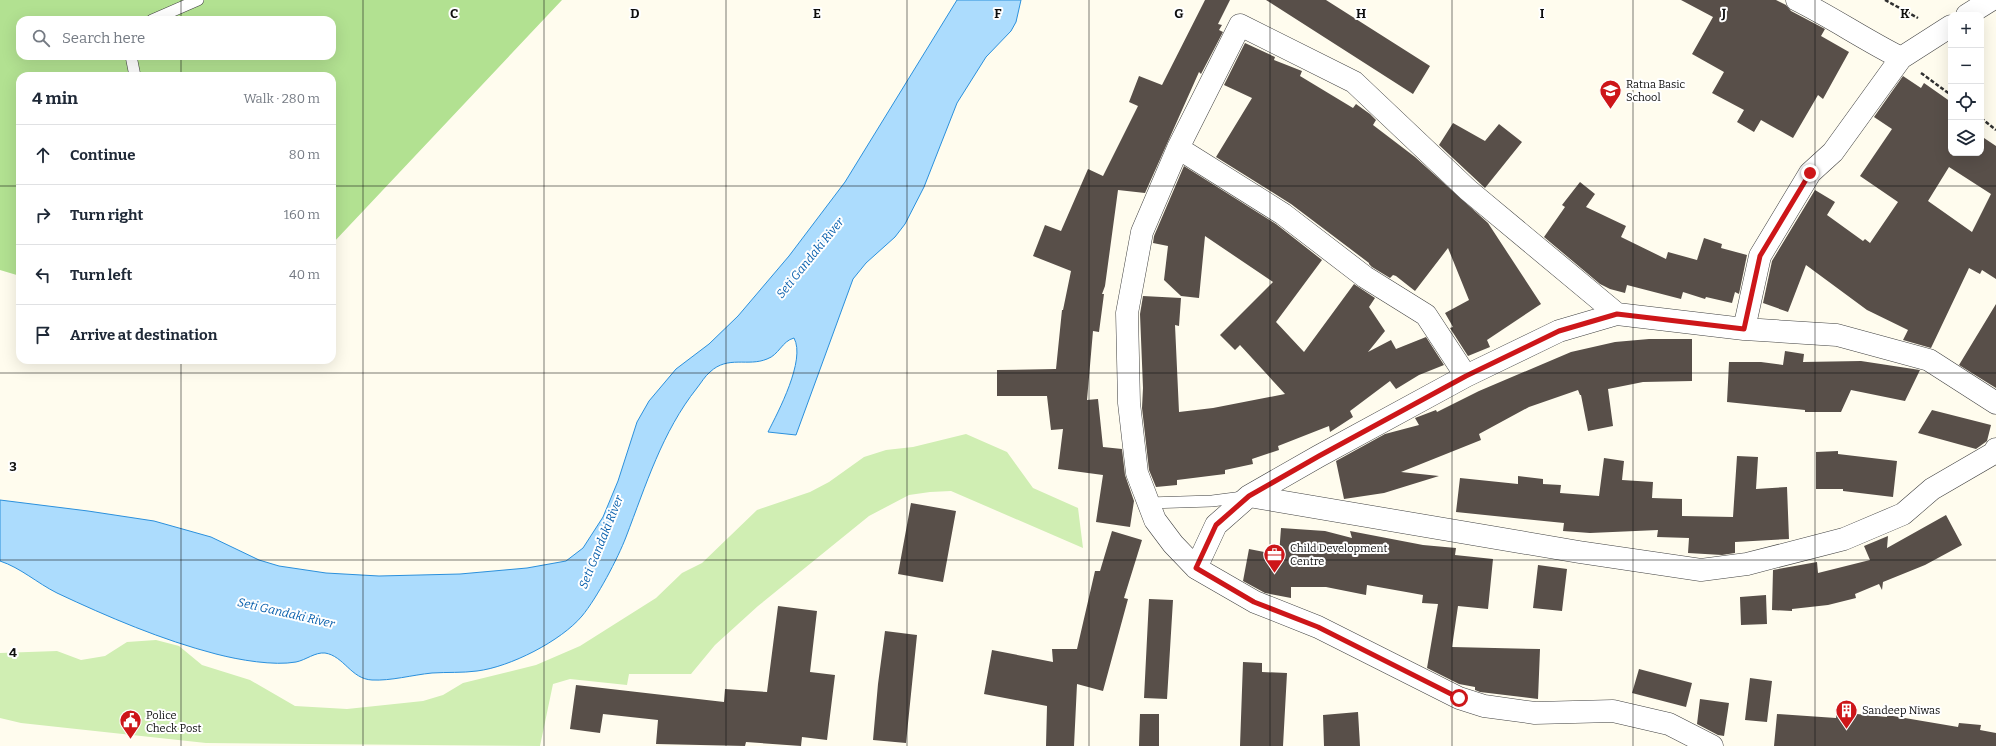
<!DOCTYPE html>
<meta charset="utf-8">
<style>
body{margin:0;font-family:Bitter,serif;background:#f6f6f7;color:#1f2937}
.controls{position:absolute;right:12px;top:12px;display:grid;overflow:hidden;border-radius:8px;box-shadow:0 4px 16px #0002}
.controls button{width:36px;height:36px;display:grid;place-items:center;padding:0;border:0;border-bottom:1px solid #e0e1e3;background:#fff;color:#1f2937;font:20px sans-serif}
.stop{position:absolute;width:12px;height:12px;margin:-9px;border:3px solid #cd1619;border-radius:50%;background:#fff}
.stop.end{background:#cd1619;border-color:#fff;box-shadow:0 1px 4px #0008}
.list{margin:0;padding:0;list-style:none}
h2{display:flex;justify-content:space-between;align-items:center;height:52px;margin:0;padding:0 16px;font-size:17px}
h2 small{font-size:13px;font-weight:400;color:#747a83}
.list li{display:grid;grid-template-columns:26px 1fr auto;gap:12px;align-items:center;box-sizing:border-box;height:60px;padding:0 16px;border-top:1px solid #e0e1e3}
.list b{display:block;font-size:15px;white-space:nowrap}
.list em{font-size:13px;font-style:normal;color:#747a83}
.icon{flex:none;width:22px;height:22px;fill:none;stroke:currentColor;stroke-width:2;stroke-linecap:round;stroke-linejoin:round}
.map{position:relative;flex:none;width:1996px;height:746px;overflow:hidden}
.search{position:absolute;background:#fff;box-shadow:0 4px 16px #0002;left:16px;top:16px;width:320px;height:44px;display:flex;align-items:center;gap:10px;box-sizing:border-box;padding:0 14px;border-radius:12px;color:#747a83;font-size:15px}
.panel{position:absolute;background:#fff;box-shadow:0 4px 16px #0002;left:16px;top:72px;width:320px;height:292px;border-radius:12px}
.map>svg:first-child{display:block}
.green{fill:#d0eeb3}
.forest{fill:#b2e191;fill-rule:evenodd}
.water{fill:#acdcfd;stroke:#2b90dc}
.building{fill:#584f49;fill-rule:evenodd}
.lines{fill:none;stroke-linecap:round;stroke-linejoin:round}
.service-casing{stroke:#414141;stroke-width:12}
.minor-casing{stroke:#414141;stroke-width:23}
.path{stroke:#303030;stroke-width:2.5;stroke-dasharray:4 2;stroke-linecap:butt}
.service{stroke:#fff;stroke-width:11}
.minor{stroke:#fff;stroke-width:22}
.route{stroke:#cd1619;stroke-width:5}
.grid{fill:none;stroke:#0e0e0e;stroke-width:1;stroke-opacity:0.55}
.labels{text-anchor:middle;stroke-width:4;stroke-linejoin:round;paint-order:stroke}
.poi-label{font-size:11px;fill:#0e0e0e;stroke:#fff;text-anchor:start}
.water-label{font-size:12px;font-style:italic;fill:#0960ad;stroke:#fff}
.grid-label{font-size:13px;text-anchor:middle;font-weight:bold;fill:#0e0e0e;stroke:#fff;stroke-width:4;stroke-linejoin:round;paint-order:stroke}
</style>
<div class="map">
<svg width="1996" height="746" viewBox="0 0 1996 746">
<rect width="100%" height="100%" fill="#fffcee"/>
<path class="green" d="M966 434 1007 452 1033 488 1078 508 1083 548 951 491 930 492 909 495 869 516 758 606 715 645 691 674H629L627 685 570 679 553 684 540 746 206 743 21 723 0 718V653L57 651 81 660 105 656 127 642 156 640 179 646 202 665 250 680 295 706 347 709 423 701 443 695 463 683 536 665 580 646 656 598 682 573 702 563 757 510 810 492 829 482 864 457 886 450 913 447Z"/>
<path class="forest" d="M0 0H562L332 244V76H20V276L0 270ZM20 20H332V56H20Z"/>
<path class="water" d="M957 0H1021L1016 22 1011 31 986 57 957 103 924 187 905 224 895 237 866 263 853 279 796 435 768 432C778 412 806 360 794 338 782 341 779 355 767 359 748 367 728 355 710 372 705 376 701 383 697 388 662 432 646 485 626 537 618 558 597 598 582 616 561 641 510 667 477 671 462 673 447 672 432 673 412 675 391 681 372 680 351 679 344 656 325 653 315 652 306 660 296 662 274 666 239 660 216 654 162 640 108 617 57 593 37 583 21 568 0 561V500L88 511 154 521 211 537 259 560 279 566 326 573 379 576 460 574 527 568 566 561 583 548 603 517 618 481 637 422 649 401 676 369 709 344 738 316 789 256 845 182Z"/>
<path class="building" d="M1205 0H1230L1218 24 1222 25 1219 30 1223 32 1201 74 1199 72 1145 193 1118 190 1105 286 1102 294H1104L1099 332 1093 331 1087 400 1098 399 1103 447 1122 449 1125 475 1134 501 1130 527 1096 522 1103 475 1058 469 1063 429 1051 430 1047 396H997V370L1056 369 1062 310H1063L1071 271 1033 256 1045 225 1061 231 1088 169 1103 176 1138 106 1129 102 1139 76 1162 85Z
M1266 0H1326L1430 66 1413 94Z
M1681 0H1776L1786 5 1791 11 1825 29 1821 36 1849 52 1823 99 1818 95 1793 138 1761 120 1754 132 1737 122 1744 110 1712 93 1724 72 1692 54 1713 17Z
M1245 43 1275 57 1274 60 1302 71 1300 76 1353 108 1356 104 1370 114 1376 120 1373 125 1415 157 1488 223 1541 304 1487 340 1490 347 1468 356 1450 328 1453 327 1445 313 1469 300 1448 248 1415 291 1396 276 1393 275 1390 278 1372 267 1369 264V263L1291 204 1216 157 1252 98 1224 85Z
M1903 76 1921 88 1924 83 1951 102V153H1981V136L1996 146V279L1982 270 1980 274 1969 268 1931 348 1903 340 1908 330 1867 310 1806 265 1788 312 1763 303 1772 261 1815 190 1835 202 1827 215 1863 241 1865 239 1870 243 1898 202 1860 176 1892 129 1874 117ZM1949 167 1991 194 1972 232 1928 201Z
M1453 123 1485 141 1499 124 1522 142 1485 188 1439 145Z
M1184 166 1276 224 1322 260 1276 322 1304 352 1354 284 1375 298 1369 307 1385 331 1368 352 1391 340 1396 349 1426 337 1444 365 1419 375 1396 389 1390 381 1350 411 1353 417 1330 432 1329 426 1278 446 1279 450 1252 459 1253 464 1225 470V474L1177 480V485L1156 487 1149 470 1142 408 1143 388 1140 314 1143 296 1181 298 1179 326 1175 325 1179 412 1213 408 1285 394 1240 345 1235 350 1220 335 1273 282 1205 236 1199 298 1181 296 1164 280 1168 246 1153 243 1154 236Z
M1580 182 1595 194 1586 207 1626 226 1621 237 1666 259 1668 252 1697 260 1704 238 1722 244 1721 248 1747 255 1739 294 1735 292 1732 303 1706 297 1705 299 1683 292 1681 299 1627 285 1625 293 1610 289 1600 284 1544 237 1565 207 1562 205Z
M1996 304V388L1959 365Z
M1649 339H1692V381L1643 382 1608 389 1613 426 1588 431 1581 395H1580L1578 390 1529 407 1479 434 1481 440 1401 472 1439 476 1384 493 1344 499 1336 461 1385 434 1419 425 1415 418 1436 410 1437 412 1479 391 1571 352 1615 342Z
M1785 351 1804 354 1803 362 1861 361 1920 370 1905 401 1851 390 1841 412H1805V410L1727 402 1729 362H1761L1783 365Z
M1932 410 1991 425 1987 441 1976 449 1918 433Z
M1838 451V454L1897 461 1893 497 1843 491V489H1816V452Z
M1737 456 1758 457 1756 489 1787 487 1789 539 1735 542V553L1722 555 1688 553 1689 538 1657 537 1658 530 1590 533 1563 531 1564 523 1456 512 1460 478 1518 484V476L1543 479V484L1561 485 1560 493 1599 496 1604 458 1624 461 1622 480 1653 482 1652 498 1682 499V516L1733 517Z
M911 503 956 511 943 582 898 574Z
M1946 515 1962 545 1925 565 1883 582 1882 590 1879 584 1855 594 1856 598 1828 605 1792 609V611L1772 610 1773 570 1817 562 1818 573 1870 560 1864 546 1888 536 1887 548Z
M1281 528 1325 531 1352 538 1350 531 1423 545 1456 548 1455 555 1493 559 1488 609 1458 606 1452 647 1540 649 1538 699 1480 692 1475 690V687L1459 684 1427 668 1438 604 1422 603 1423 595 1367 585 1366 595 1326 587H1291V598L1265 593 1243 581 1249 549 1279 555Z
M1112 531 1142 540 1124 598 1128 599 1103 691 1077 684 1074 746H1046L1047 706 984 694 992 650 1053 662 1052 649H1077L1095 571H1100Z
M1538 565 1567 569 1562 611 1533 608Z
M1766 595 1767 624 1741 625 1740 597Z
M1149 599 1173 600 1167 699 1144 698Z
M778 606 817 611 810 672 835 675 827 740 802 737 801 746 746 742 745 746 656 744 658 720 603 714 600 733 570 729 576 685 724 702 725 689 767 692Z
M885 631 917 635 906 743 873 740 878 684Z
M1243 662 1262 663V672L1287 673 1283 746H1240Z
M1639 669 1692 683 1686 707 1632 693Z
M1750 678 1772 681 1767 722 1745 720Z
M1700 699 1729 703 1724 736 1718 735 1697 724Z
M1358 712 1360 746H1324L1323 715Z
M1837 712 1887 717V715L1958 727 1959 723 1981 725 1980 730 1996 733V746H1774L1777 714 1836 718Z
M1140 714H1159V746H1139Z"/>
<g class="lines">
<defs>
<path id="service" d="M152 20 198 0
M131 56 135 76
M1148 503 1212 501 1243 497"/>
<path id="minor" d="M1797 0C1833 18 1865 40 1901 58
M1967 15 1991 0
M1178 148 1283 214 1365 277 1426 315 1466 376
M1617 314 1468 190 1354 82 1240 25 1178 148 1142 232 1127 313 1129 403 1137 473 1155 520 1173 544 1196 568 1255 602 1318 627 1459 698 1484 706 1535 713 1613 711 1669 724 1712 746
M1744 329 1760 256 1810 173 1833 152 1901 58 1951 26
M1249 496 1579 552 1701 570 1747 564 1844 539 1903 514 1932 489 1994 453 1996 449
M1196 568 1216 525 1249 496 1319 456 1466 376 1559 331 1617 314 1744 329 1837 335 1929 360 1996 403"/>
</defs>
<use href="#service" class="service-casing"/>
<use href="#minor" class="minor-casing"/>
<path class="path" d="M1885 0 1918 18
M1921 73 1951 95
M1981 118 1996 130"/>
<use href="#service" class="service"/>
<use href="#minor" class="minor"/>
</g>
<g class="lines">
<path class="route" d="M1459 698 1318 627 1254 602 1196 568 1216 525 1249 496 1319 456 1466 376 1559 331 1617 314 1744 329 1760 256 1810 173"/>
</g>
<path class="grid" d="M181 0V20M363 0V746M544 0V746M726 0V746M907 0V746M1089 0V746M1270 0V746M1452 0V746M1633 0V746M1815 0V746M181 56V76M0 186H20M332 186H1996M181 360V746M0 373H1996M0 560H1996"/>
<defs>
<symbol id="school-pin" viewBox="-11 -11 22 30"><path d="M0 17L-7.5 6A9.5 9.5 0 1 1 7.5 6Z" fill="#cd1619" stroke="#fff"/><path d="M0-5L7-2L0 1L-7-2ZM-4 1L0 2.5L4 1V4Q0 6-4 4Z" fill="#fff"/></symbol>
<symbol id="office-pin" viewBox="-11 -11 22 30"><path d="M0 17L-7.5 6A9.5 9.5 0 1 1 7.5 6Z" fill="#cd1619" stroke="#fff"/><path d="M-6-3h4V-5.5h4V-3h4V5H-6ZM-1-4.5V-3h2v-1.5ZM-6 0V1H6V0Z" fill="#fff"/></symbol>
<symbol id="building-pin" viewBox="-11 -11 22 30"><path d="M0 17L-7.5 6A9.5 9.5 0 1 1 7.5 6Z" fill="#cd1619" stroke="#fff"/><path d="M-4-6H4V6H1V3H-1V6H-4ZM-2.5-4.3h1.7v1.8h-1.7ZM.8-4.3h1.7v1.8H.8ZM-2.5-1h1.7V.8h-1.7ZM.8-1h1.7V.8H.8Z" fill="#fff"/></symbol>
<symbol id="civic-pin" viewBox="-11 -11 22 30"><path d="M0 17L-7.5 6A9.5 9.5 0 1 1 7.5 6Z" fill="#cd1619" stroke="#fff"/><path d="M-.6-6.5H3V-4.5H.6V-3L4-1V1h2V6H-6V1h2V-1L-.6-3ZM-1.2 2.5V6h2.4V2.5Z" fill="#fff"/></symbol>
</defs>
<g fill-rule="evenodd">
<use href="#school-pin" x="1598" y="78" width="25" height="34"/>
<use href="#office-pin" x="1262" y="542" width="25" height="34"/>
<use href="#building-pin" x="1834" y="698" width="25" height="34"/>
<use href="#civic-pin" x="118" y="708" width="25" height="34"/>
</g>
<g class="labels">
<g class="poi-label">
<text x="1626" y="88">Ratna Basic<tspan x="1626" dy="13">School</tspan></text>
<text x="1290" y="552">Child Development<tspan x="1290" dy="13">Centre</tspan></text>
<text x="1862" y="714">Sandeep Niwas</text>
<text x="146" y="719">Police<tspan x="146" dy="13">Check Post</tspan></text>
</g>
<g class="water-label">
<text transform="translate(810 258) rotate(-51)" y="4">Seti Gandaki River</text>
<text transform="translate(601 542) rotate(-68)" y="4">Seti Gandaki River</text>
<text transform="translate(286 613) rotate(13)" y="4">Seti Gandaki River</text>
</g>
</g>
<g class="grid-label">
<text x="454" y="18">C</text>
<text x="635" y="18">D</text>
<text x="817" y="18">E</text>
<text x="998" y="18">F</text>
<text x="1179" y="18">G</text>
<text x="1361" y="18">H</text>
<text x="1542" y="18">I</text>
<text x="1724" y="18">J</text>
<text x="1905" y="18">K</text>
<text x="13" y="471">3</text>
<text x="13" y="657">4</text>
</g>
</svg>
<div class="controls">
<button>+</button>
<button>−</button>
<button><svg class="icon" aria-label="locate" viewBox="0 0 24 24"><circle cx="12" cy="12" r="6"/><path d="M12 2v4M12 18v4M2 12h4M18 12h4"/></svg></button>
<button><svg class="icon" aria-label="layers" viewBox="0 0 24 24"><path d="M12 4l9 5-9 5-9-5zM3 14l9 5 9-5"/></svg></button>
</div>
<div class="stop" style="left:1459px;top:698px"></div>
<div class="stop end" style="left:1810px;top:173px"></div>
<div class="search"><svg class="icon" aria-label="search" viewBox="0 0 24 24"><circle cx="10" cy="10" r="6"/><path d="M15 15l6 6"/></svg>Search here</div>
<section class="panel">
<h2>4 min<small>Walk · 280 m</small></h2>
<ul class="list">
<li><svg class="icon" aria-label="ahead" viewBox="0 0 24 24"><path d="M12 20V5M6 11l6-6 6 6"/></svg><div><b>Continue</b></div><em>80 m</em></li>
<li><svg class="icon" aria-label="right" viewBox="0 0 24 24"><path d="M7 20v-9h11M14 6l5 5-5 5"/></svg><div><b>Turn right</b></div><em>160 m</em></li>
<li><svg class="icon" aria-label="left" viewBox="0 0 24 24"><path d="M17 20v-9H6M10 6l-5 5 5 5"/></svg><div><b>Turn left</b></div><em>40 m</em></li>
<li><svg class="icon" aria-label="arrive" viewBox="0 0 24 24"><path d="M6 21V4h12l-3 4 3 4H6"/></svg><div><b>Arrive at destination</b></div></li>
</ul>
</section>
</div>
